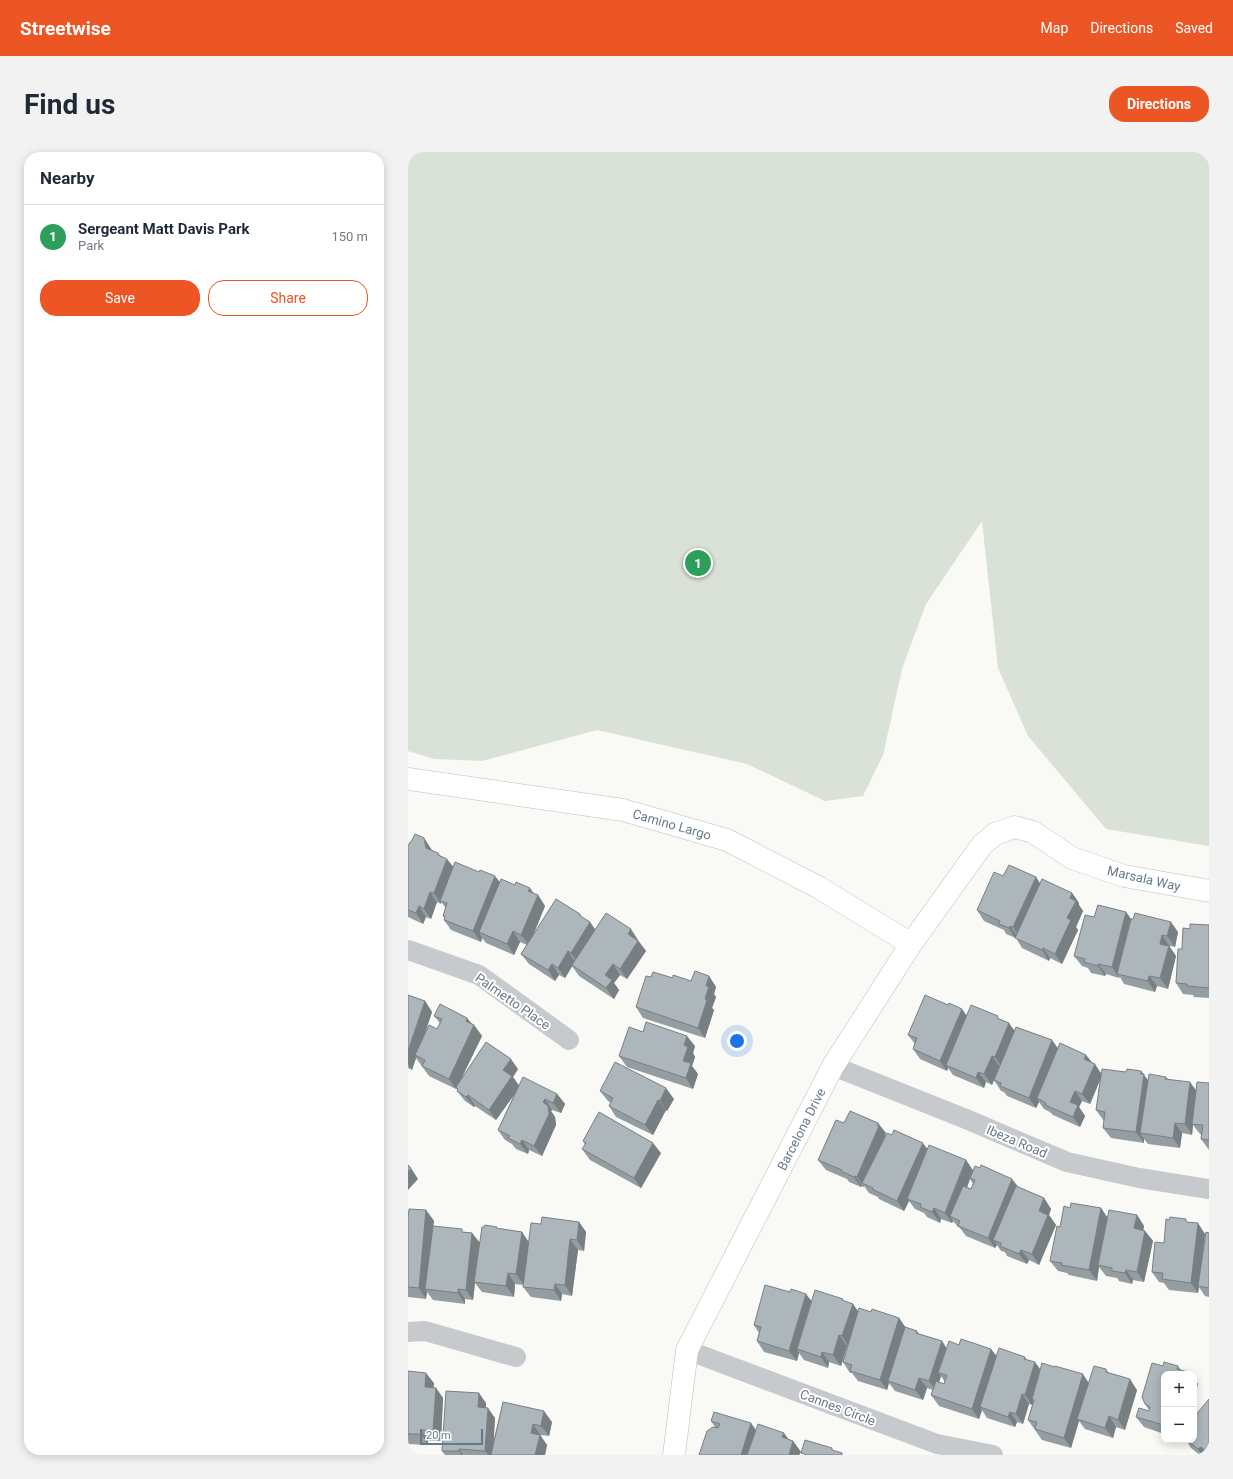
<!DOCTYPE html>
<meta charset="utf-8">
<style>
body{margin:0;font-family:Roboto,sans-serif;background:#f2f2f3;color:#1f2937}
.controls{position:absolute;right:12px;bottom:12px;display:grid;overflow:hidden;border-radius:8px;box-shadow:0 2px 10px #0003}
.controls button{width:36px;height:36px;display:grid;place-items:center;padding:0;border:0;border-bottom:1px solid #e0e1e3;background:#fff;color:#1f2937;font:20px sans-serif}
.scale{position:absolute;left:12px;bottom:10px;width:63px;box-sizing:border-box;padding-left:4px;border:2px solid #667988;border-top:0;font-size:11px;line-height:14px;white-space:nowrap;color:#667988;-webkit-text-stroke:3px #fff;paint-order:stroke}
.you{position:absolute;left:329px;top:889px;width:14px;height:14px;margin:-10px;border:3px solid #fff;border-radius:50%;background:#1a73e8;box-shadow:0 0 0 6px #1a73e833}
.badge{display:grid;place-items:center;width:26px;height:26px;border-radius:50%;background:#eb5624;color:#fff;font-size:13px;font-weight:700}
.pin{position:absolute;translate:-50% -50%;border:2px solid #fff;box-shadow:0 1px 4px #0006}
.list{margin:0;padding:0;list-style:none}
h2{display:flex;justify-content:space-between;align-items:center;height:52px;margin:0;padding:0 16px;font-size:17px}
h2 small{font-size:13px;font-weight:400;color:#747a83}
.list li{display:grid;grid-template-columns:26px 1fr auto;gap:12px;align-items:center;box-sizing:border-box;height:64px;padding:0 16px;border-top:1px solid #e0e1e3}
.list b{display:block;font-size:15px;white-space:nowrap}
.list p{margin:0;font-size:13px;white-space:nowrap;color:#747a83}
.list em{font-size:13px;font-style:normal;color:#747a83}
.actions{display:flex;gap:8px;padding:12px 16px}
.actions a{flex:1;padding:9px 0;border:1px solid #eb5624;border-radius:16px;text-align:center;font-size:14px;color:#eb5624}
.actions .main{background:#eb5624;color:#fff}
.map{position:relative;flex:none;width:801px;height:1303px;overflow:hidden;border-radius:16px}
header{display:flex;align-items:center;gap:24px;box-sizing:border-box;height:56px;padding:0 20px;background:#eb5624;color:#fff}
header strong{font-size:19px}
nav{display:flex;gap:22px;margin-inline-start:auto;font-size:14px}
.intro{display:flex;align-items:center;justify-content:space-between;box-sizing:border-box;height:96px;padding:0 24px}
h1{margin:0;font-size:28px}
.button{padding:10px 18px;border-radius:16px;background:#eb5624;color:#fff;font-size:14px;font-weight:700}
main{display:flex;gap:24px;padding:0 24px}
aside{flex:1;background:#fff;border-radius:16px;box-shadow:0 2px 10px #0003}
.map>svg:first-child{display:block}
.park{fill:#dae1d7}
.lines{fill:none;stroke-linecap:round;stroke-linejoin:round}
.secondary-casing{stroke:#b8bec2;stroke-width:23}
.street{stroke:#c6cacd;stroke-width:20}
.secondary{stroke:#fff;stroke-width:22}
.wall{fill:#949da1;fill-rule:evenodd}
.shaded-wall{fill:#787f83}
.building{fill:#acb6bb;stroke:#787f83}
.labels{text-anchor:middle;stroke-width:4;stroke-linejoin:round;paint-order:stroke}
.street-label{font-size:13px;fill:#667988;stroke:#fff}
</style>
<header>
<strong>Streetwise</strong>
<nav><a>Map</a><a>Directions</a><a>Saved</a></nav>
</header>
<div class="intro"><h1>Find us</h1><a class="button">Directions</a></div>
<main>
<aside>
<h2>Nearby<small></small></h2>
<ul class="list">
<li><span class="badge" style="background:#2e9e5b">1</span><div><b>Sergeant Matt Davis Park</b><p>Park</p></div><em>150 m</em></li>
</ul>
<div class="actions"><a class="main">Save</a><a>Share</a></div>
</aside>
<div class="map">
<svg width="801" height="1303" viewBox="0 0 801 1303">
<rect width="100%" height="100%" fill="#f9f9f6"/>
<path class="park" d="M0 0H801V694L698 677 620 584 590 516 574 369 518 452 494 517 475 603 455 644 417 649 339 612 189 578 74 609 26 607 0 599Z"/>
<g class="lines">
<defs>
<path id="secondary" d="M0 627 215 658 319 688 410 735 503 792
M266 1303 279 1198 425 914 503 792 574 693 587 682 607 675 625 680 664 706 716 724 801 739"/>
</defs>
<use href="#secondary" class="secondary-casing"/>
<path class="street" d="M0 798 71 823 161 888
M425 914 558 967 659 1010 731 1026 801 1037
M0 1180 17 1179 108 1205
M279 1198 529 1292 585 1303"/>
<use href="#secondary" class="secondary"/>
</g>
<path class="wall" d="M16 686 23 697 24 698 33 704 45 715 92 730 130 743 137 754 125 784 172 762 175 766 182 770 187 778 230 788 238 799 219 827 212 823 206 831 211 838 206 847 171 824 164 814 157 826 151 823 147 829 121 812 113 802 119 793 112 790 106 803 78 791 74 786 73 790 43 778 36 768 37 766 35 764 38 756 33 750V752L29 750 23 767 18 765 15 772 0 765V692L1 693 3 690Z
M595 724 628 725 632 732 664 741 671 751V753L675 759 668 775 670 778 654 812 642 806 641 809 614 796 608 786 598 782 596 778 576 769 569 758Z
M718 760 723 767 770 780 767 795 762 794 761 795 768 804 760 837 749 834 747 840 716 832 712 825 711 826 698 822 697 824 683 821 680 816 674 814 666 804 686 765Z
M801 773V846L786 845 785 843 775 842 768 831 774 797 782 777Z
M301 824 308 835 306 842 308 845 304 856 306 858 297 886 235 866 228 855 243 825 265 826 283 829Z
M0 843 17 849 24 860 16 885 29 877 32 871 26 864 59 866 64 872 66 873 74 884 53 926 110 917 105 925 111 934 149 942 157 952 153 961 144 958 143 959 147 965 148 973 134 1004 121 998 120 1002 108 997 104 992 97 988 90 978 107 941 88 968 67 954 66 955 57 949 49 939 50 938 49 936 48 937 21 924 8 906 4 918 0 916Z
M558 864 592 867 606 878 650 896 678 903 684 911 693 921 733 919 740 928 758 925 760 927 788 939 801 931V998L793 987 794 983 792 982 785 973 784 983 774 981 772 996 740 992 736 987V991L703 986 695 976 696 969 688 958 692 928 682 952 674 949 671 955 677 964 672 975 645 963 642 960 636 957 631 950 628 956 599 944 596 940 593 939 586 928 592 914 584 933 578 930 576 936 545 923 540 916 539 919 512 907 505 897 507 892 500 883Z
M235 880 287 894 285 901 287 905 284 914 290 922 285 937 219 915 211 904Z
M192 939 266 947 259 959 258 958 245 983 208 965 201 954 203 951 200 949Z
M436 971 478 981 477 983 519 997 558 1008 565 1018 610 1035 636 1046 643 1057 641 1063 648 1073 631 1113 621 1108 619 1112 599 1104 597 1100 593 1099 589 1093 587 1096 558 1084 552 1076 550 1075 545 1069 544 1071 533 1067 532 1071 519 1065 516 1061 507 1057 501 1049 496 1059 471 1047 470 1045 461 1041 456 1034V1035L454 1034 453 1035 441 1030 439 1027 418 1018 410 1008ZM562 1027 565 1032 563 1037 559 1036Z
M175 989 253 1001 233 1036 182 1008 174 997 177 993Z
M693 1056 700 1066 729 1063 736 1074 735 1078 737 1079 745 1089 736 1130 725 1128 724 1132 711 1129 709 1126 698 1124 691 1115 689 1129 661 1123 659 1121 650 1119 642 1109 652 1075Z
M18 1058 26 1069 25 1074 56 1080 64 1081 72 1091 90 1077 114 1080 121 1090 133 1072 171 1070 178 1080 176 1099 170 1098 164 1144 154 1142 153 1149 123 1145 115 1135 116 1133 107 1132 106 1145 74 1140 67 1131 65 1148 57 1147V1152L25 1148 19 1140 18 1147 0 1145V1067Z
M781 1070 797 1082 795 1101 801 1081V1145L797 1144 791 1135 790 1141 761 1138 756 1131 751 1130 744 1120 756 1091Z
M436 1149 445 1152 450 1160H463L491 1166 497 1175 509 1179 511 1182 534 1189 538 1196 589 1204 617 1205 619 1208 632 1218 681 1230 698 1217 700 1220 729 1238 717 1278 708 1275 705 1286 677 1277 671 1269 663 1296 634 1288 620 1268 625 1250 624 1253 621 1252 615 1272 609 1270 607 1275 579 1266 574 1258 571 1267 531 1254 523 1243 525 1238 519 1236 515 1248 487 1239 481 1231 479 1238 450 1229 444 1221H442L435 1210 440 1194H439L433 1214 421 1210 420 1216 396 1208 391 1201 389 1209 356 1200 349 1189 351 1181 346 1173 404 1150ZM533 1224 537 1230 536 1232 531 1230Z
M755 1214H770L773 1218 783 1221V1222H756V1282L736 1275 728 1265 741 1259V1258L737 1252Z
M0 1219 26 1231 25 1235 28 1236 35 1246 33 1289H20V1293L0 1292Z
M801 1247V1303H792L783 1296 778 1288H786Z
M95 1250 144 1270 141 1284 132 1283V1284L139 1293 137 1303H37L34 1299 78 1251V1256L87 1266 85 1291Z
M303 1269 343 1271 348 1278 376 1281 381 1288 385 1289 393 1300 391 1303H291L307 1275Z"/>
<path class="shaded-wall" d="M16 686 23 697 26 707 18 696Z
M30 701 38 711 39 707 47 717 32 749 33 750V752L26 741Z
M87 724 95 734 71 780 74 786 73 790 65 779Z
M628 725 635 736 612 786 605 775Z
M122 736 129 746 130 743 137 754 121 793 113 783 120 739Z
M22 740 29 750 23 767 16 757Z
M664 741 671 751V753L675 759 668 775 670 778 654 812 647 802 659 766 662 746Z
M11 754 18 765 15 772 8 761Z
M718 760 725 770 709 822 711 826 704 815Z
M182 770 189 780 170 811 163 801Z
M763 770 770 780 767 795 759 784Z
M602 774 609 784 607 786 601 776Z
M223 777 230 788 227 792 220 782Z
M105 779 112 790 106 803 99 792Z
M754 783 768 804 760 837 752 826V792Z
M230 789 238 799 219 827 212 817Z
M635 796 642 806 641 809 634 798Z
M160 799 167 810 157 826 150 816Z
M144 812 151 823 147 829 140 818Z
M205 812 212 823 206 831 211 838 206 847 198 836 197 823Z
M690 812 698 822 697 824 690 814Z
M301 824 308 835 306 842 308 845 304 856 306 858 297 886 290 876 297 847 298 834Z
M741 824 749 834 747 840 740 829Z
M17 849 24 860 9 904 7 903 8 906 4 918 0 912V899Z
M554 857 561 867 538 913 540 916 539 919 532 909Z
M59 866 66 875V873L74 884 49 936 48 935 49 936 48 937 41 927 58 869Z
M601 871 608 881 594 915 587 905Z
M279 884 287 894 285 901 287 905 284 914 290 922 285 937 278 926 275 909 276 893Z
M644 888 652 899 629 946 631 950 628 956 621 946Z
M678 903 686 913 676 907Z
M584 904 591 914 584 933 576 922Z
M103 907 110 917 105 925 112 935 88 968 81 958 95 918Z
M687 912 694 923 682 952 674 942Z
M733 919 743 933 732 981 736 987V991L728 980Z
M570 920 578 930 576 936 568 926Z
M782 930 790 941 784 972 785 973 784 983 777 972Z
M258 936 266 947 259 959 252 949Z
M667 939 674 949 671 955 677 964 672 975 665 965 662 950Z
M149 942 157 952 153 961 145 951Z
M60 943 67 954 66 955 58 945Z
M137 947 144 958 143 959 147 965 148 973 134 1004 126 994 135 950Z
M250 948 258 958 245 983 237 973Z
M470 971 478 981 477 983 478 985 454 1031 456 1034V1035L449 1025Z
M767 971 774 981 772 996 765 986Z
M114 988 121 998 120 1002 112 992Z
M245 991 253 1001 233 1036 226 1026Z
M515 991 523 1002 499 1047 501 1049 496 1059 489 1049Z
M558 1008 565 1019 547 1066 542 1064 545 1069 544 1071 537 1061Z
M3 1016 10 1027 0 1038V1020Z
M447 1024 454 1034 453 1035 446 1025Z
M604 1027 612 1037 585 1088 589 1093 587 1096 580 1086Z
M636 1046 643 1057 641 1063 648 1073 631 1113 624 1102 631 1059Z
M526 1056 533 1067 532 1071 524 1060Z
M693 1056 700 1067 690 1113 691 1115 689 1129 681 1118Z
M18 1058 26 1069 19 1137H17L19 1140 18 1147 11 1136Z
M729 1063 736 1074 734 1087 726 1076Z
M171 1070 178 1080 176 1099 169 1088Z
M790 1071 797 1082 791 1134H790L791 1135 790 1141 783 1131Z
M737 1079 745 1089 736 1130 729 1120Z
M114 1080 121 1091 116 1133 108 1122Z
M64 1081 72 1091 66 1130 67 1131 65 1148 58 1138Z
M162 1087 170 1098 164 1144 157 1133Z
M613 1098 621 1108 619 1112 611 1102Z
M718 1118 725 1128 724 1132 717 1121Z
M100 1121 107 1132 106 1145 98 1134Z
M147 1132 154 1142 153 1149 146 1138Z
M50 1137 57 1147V1152L50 1141Z
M398 1142 406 1152 389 1197 391 1201 389 1209 381 1199Z
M445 1152 452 1162 441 1195 434 1184Z
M491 1166 498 1176 480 1229 481 1231 479 1238 472 1228Z
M431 1183 439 1194 433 1214 425 1203Z
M534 1189 541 1200 530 1221 533 1224 528 1239 521 1229Z
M583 1197 591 1207 572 1255 574 1258 571 1267 564 1257Z
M414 1200 421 1210 420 1216 413 1205Z
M627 1210 635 1221 624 1247 625 1250 624 1253 617 1243Z
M18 1221 26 1231 25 1245 17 1235Z
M675 1222 682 1233 669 1267 671 1269 663 1296 656 1286Z
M511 1226 519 1236 515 1248 507 1238Z
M786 1226 790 1232 786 1245Z
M722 1227 729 1238 717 1278 710 1268Z
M28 1236 35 1246 33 1289 25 1279Z
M71 1241 78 1251 77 1266 70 1255Z
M614 1242 621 1252 615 1272 608 1262Z
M80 1256 87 1266 85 1303H80L77 1299Z
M136 1259 144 1270 141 1284 133 1274Z
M602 1260 609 1270 607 1275 600 1265Z
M701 1264 708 1275 705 1286 697 1276Z
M343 1271 350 1282 344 1303H333Z
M125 1272 139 1293 137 1303H127L123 1281Z
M13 1278 20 1289V1293L13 1282Z
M376 1281 383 1291 374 1285Z
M385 1289 393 1300 391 1303H381Z
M793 1295 798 1303H794L790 1297Z
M51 1297 55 1303H53L51 1299Z"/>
<path class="building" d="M7 682 16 686 18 696 30 701V703L39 707 26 741 22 740 16 757 11 754 8 761 0 758V694L2 690H3Z
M47 710 71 720 72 718 87 724 65 779 36 768 37 765 35 764 39 751 32 749Z
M601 713 628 725 605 775 602 774 601 776 591 772 592 769 569 758 586 720 595 724Z
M93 727 107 733 108 730 122 736 120 739 130 743 113 783 105 779 99 792 71 780Z
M634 727 664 741 662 746 668 749 659 766 663 768 647 802 635 796 634 798 607 786Z
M148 747 172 762 171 763 182 770 163 801 160 799 150 816 144 812 140 818 113 802Z
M690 753 718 760 704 815 690 812V814L676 810 677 807 666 804 677 763 686 765Z
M198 761 223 777 220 782 230 789 212 817 205 812 197 823 204 828 198 836 164 813Z
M727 761 763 770 759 784 754 783 752 792 761 794 752 826 741 824 740 829 709 822 723 767H725Z
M782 772 801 773V836L779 834V832L768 831 770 797H774L775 776 782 777Z
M287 819 301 824 298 834H301L297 847 299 848 290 876 228 855 238 824 243 825 245 820 265 826V823L283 829Z
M0 843 17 849 0 899Z
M517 843 540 853 541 851 554 857 532 909 505 897 509 886 500 883Z
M32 852 59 866 58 869 66 873 41 927 14 914 17 908 7 903 21 873 29 877 34 867 26 864Z
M563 853 590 864 589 866 601 871 587 905 584 904 576 922 570 920 568 926 538 913Z
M238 870 279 884 276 893 280 895 275 909 283 911 278 926 211 904 221 875 235 880Z
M608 875 644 888 621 946 592 934 593 931 586 928Z
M78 890 103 907 95 918 104 924 81 958 60 943 58 945 49 939 50 937 48 935Z
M652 891 678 903 676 907 687 912 674 942 667 939 662 950 670 953 665 965 637 953 638 951 629 946Z
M207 910 258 936 252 949 250 948 237 973 201 954 205 946 192 939Z
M694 917 718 920 719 917 733 919V922H736L728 980 695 976 697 960 688 958Z
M741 922 758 925 757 927 782 930 777 972 767 971 765 986 732 981Z
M115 925 149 942 145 951 137 947 135 950 140 954 141 962 126 994 114 988 112 992 100 986 102 984 90 978Z
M789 930 801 931V988L793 987 795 973 784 972Z
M442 959 470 971 469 973 471 974 449 1025 447 1024 446 1025 433 1019 434 1018 410 1008 428 968 436 971Z
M191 960 245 991 226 1026 174 997 178 991 175 989Z
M486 978 515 991 489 1049 464 1037 465 1036 454 1031 479 981 484 983Z
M521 993 558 1008 537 1061 526 1056 524 1060 512 1055 513 1052 499 1047Z
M0 1013 3 1016 0 1020Z
M573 1013 604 1027 580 1086 550 1074 552 1069 542 1064 555 1034 563 1037 567 1028 562 1026 567 1014 572 1016Z
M608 1034 636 1046 631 1059 640 1063 624 1102 613 1098 611 1102 592 1094 593 1091 585 1088Z
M663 1051 693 1056 681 1118 653 1113 654 1111 642 1109 649 1074 652 1075 656 1054 662 1056Z
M1 1057 18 1058 11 1136 0 1135V1067Z
M701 1058 729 1063 726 1076 737 1079 729 1120 718 1118 717 1121 704 1119V1116L690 1113Z
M134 1065 171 1070 169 1088 162 1087 157 1133 147 1132 146 1138 115 1135 123 1071 133 1072Z
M762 1065 778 1067V1070L790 1071 783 1131 754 1127 755 1121 744 1120 747 1090 756 1091 758 1067 761 1068Z
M77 1073 89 1075 88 1076 114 1080 108 1122 100 1121 98 1134 66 1130 74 1075H76Z
M25 1074 54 1077V1080L64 1081 58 1138 50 1137V1141L17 1137Z
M798 1080 801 1081V1136L790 1134Z
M357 1133 382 1140 383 1137 398 1142 381 1199 349 1189 353 1175 346 1173Z
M407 1138 435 1147 434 1148 445 1152 434 1184 431 1183 425 1203 414 1200 413 1205 389 1197Z
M451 1156 463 1160 464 1157 491 1166 472 1228 442 1219 444 1213 435 1210Z
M497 1175 509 1179 508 1181 534 1189 521 1229 511 1226 507 1238 480 1229Z
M553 1187 583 1197 564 1257 523 1243 528 1229 536 1232 539 1223 530 1221 541 1189 551 1193Z
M591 1196 617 1205 616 1207 627 1210 617 1243 614 1242 608 1262 602 1260 600 1265 572 1255Z
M756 1210 770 1214 769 1217 783 1221V1222H756V1273L728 1265 731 1256 741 1259 742 1255 737 1252 734 1245 744 1211 755 1214Z
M634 1211 647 1215V1214L675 1222 656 1286 627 1277 629 1270 620 1268 626 1248 624 1247Z
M686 1214 698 1217V1220L722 1227 710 1268 701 1264 697 1276 669 1267Z
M0 1219 18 1221 17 1235 28 1236 25 1279 13 1278V1282H0Z
M38 1239 71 1241 70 1255 80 1256 77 1299 51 1297V1299H34Z
M801 1247V1302L793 1295 790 1297 779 1288H786V1265Z
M95 1250 136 1259 133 1274 125 1272 123 1281 132 1283 127 1303H83Z
M306 1260 343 1271 333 1303H291L299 1279 305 1275 310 1276 312 1272 303 1269Z
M350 1272 376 1281 374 1285 385 1289 381 1303H339Z
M397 1288 424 1296V1298L434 1301V1303H399L393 1301Z"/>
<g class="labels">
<g class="street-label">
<text transform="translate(264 672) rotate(16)" y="5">Camino Largo</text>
<text transform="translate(736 726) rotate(13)" y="5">Marsala Way</text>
<text transform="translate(105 849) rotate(35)" y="5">Palmetto Place</text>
<text transform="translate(393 977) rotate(-63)" y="5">Barcelona Drive</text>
<text transform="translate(609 989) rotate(23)" y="5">Ibeza Road</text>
<text transform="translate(430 1255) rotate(21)" y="5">Cannes Circle</text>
</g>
</g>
</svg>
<div class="controls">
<button>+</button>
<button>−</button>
</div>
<div class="scale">20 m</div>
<div class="you"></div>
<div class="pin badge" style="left:290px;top:411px;background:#2e9e5b">1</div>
</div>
</main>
